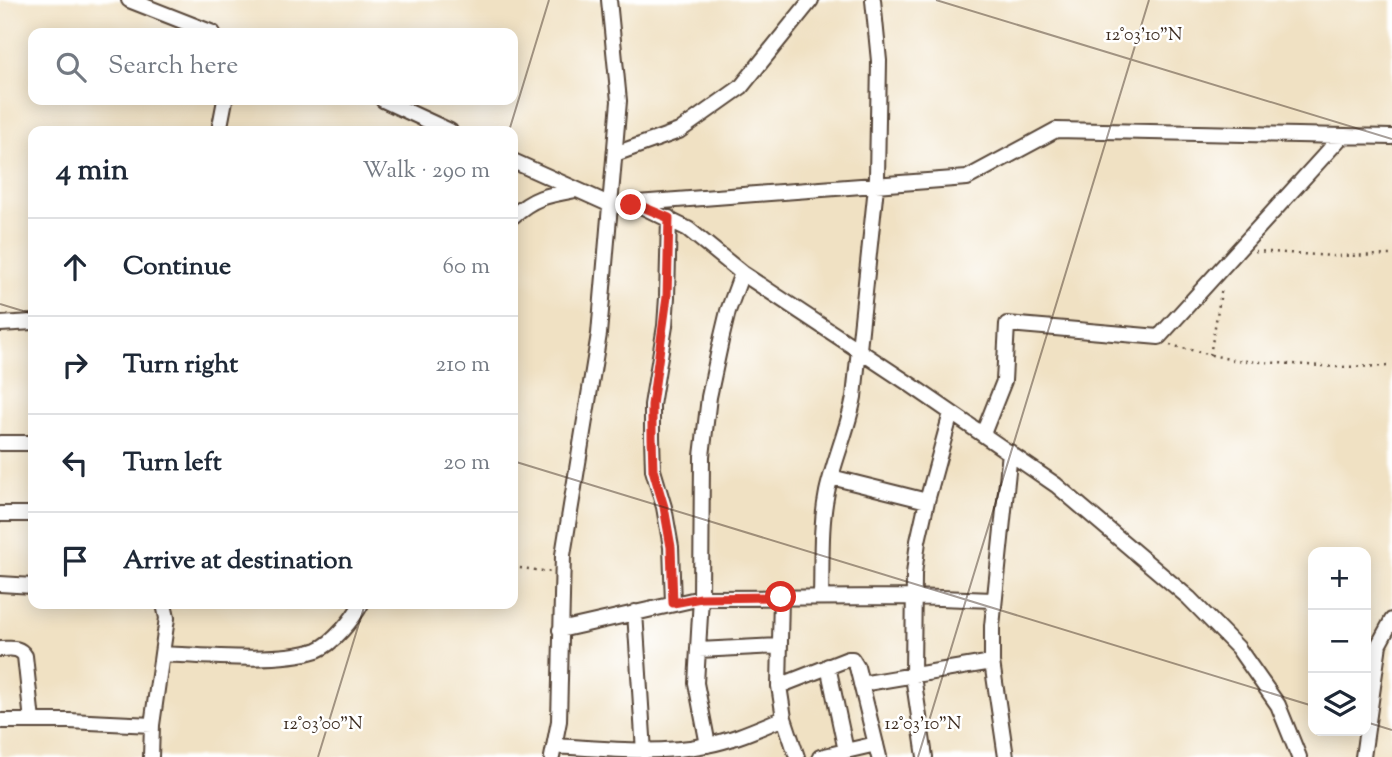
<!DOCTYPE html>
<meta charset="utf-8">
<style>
body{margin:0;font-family:"Sorts Mill Goudy",serif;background:#f6f6f7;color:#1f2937}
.controls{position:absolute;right:21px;bottom:21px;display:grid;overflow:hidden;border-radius:14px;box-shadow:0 4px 18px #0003}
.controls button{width:63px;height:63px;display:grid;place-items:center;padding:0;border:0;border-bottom:2px solid #e0e1e3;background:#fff;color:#1f2937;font:35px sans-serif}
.stop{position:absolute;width:21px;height:21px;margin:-16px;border:5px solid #d93025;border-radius:50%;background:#fff}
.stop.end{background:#d93025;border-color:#fff;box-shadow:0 2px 7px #0008}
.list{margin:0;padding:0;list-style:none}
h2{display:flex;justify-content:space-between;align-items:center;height:91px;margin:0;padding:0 28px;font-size:30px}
h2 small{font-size:23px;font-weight:400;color:#747a83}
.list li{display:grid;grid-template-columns:46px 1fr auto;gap:21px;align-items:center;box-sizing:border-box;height:98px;padding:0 28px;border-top:2px solid #e0e1e3}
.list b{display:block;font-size:26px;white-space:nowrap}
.list em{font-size:23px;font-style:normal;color:#747a83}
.icon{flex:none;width:38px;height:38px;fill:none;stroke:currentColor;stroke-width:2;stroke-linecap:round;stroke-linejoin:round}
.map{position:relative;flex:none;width:1392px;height:757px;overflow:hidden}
.search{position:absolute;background:#fff;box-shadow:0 4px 18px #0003;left:28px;top:28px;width:490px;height:77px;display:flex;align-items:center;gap:18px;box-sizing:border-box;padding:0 24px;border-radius:14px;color:#747a83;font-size:26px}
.panel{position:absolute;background:#fff;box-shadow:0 4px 18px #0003;left:28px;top:126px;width:490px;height:483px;border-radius:14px}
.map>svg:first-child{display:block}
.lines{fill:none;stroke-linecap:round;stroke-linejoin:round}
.minor-casing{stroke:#564537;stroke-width:18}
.path{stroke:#564537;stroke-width:2.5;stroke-dasharray:2 5;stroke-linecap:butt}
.minor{stroke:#fff;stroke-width:14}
.route{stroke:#d93025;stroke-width:9}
.ticks{fill:none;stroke:#3b2a1e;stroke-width:2;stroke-opacity:0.45}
.ticks-label{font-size:18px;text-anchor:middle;fill:#3b2a1e;stroke:#fff;stroke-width:5;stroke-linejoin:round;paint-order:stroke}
</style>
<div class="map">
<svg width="1392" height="757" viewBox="0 0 1392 757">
<rect width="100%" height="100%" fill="#fff"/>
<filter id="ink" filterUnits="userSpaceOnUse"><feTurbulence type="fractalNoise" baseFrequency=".0143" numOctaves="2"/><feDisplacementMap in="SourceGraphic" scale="14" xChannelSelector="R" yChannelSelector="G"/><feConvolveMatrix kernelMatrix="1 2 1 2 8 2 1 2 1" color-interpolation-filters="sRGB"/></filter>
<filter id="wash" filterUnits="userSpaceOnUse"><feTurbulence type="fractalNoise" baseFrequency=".00686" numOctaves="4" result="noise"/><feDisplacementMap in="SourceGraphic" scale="28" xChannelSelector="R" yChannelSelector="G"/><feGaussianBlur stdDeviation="1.57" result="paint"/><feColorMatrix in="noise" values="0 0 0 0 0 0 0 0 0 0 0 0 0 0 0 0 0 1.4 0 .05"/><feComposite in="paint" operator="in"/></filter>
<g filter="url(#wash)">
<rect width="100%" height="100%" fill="#f0e1c3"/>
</g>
<g filter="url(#ink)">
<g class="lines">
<defs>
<path id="minor" d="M129 0 213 33
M383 100 450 131
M219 131 225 100
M615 154 679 131 741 87 811 0
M513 161 611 205 643 207 688 229 742 273 911 385 1056 485 1189 598 1238 648 1278 705 1299 757
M637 203 967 178 1056 130 1392 137
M513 216C534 197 548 195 575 190
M669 218 667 297 665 326 652 405V437L653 470 664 507 671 547 673 603
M0 324 33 322
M983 434 1004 381 1007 324 1159 337 1342 136
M0 443H33
M831 477 927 501
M0 514H33
M0 584 33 586
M781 597 779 686 784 718 797 757
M821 597C822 563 820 526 827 492 834 460 848 429 854 397L877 177 879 61 873 0
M635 612 644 752
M560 630 701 598 913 597 993 600
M0 649C10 649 19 646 25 656L32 721
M699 650 779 646
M162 654C203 656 279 663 317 650 333 644 353 619 361 604
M828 666 846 751
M861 684 992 662
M779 686 848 659H852L857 667 879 757
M0 721H69L152 725
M708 745 696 683 701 598 702 456 709 397 722 336 728 311 742 273
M555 746C606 749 657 755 707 745 734 740 759 728 784 718
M151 757 152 725 167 618 164 604
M552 757 559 721 563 555 599 334 619 101 609 0
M820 757 876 744
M925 757 913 676 914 574 918 541 927 501 951 413
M1006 757 992 662V626L1010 452
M1363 757 1379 644 1392 620"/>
</defs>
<use href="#minor" class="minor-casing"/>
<path class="path" d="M1255 251 1333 256 1392 255
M1170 345 1233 360 1337 367 1392 366
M1210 355 1222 287
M513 567 551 572"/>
<use href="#minor" class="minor"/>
</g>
</g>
<g class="lines" filter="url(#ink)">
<path class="route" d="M631 205 643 207 669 218 667 297 652 405V437L653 470 664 507 671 547 673 603 701 598 781 597"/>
</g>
<path class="ticks" d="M936 0 1392 139M509 131 549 0M0 304 33 314M513 461 1313 706M1366 722 1392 730M318 757 365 604M918 757 1149 0"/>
<g class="ticks-label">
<text x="1144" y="40">12°03'10"N</text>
<text x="323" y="729">12°03'00"N</text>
<text x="923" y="729">12°03'10"N</text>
</g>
</svg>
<div class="controls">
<button>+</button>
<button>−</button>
<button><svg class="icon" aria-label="layers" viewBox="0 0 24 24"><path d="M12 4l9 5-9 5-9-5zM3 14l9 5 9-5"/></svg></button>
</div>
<div class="stop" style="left:781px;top:597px"></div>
<div class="stop end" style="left:631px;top:205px"></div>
<div class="search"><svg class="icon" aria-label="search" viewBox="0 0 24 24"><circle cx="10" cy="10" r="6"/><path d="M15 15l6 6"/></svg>Search here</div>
<section class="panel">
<h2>4 min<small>Walk · 290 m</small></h2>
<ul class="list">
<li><svg class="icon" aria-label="ahead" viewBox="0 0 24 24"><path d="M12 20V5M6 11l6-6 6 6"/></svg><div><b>Continue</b></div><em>60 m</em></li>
<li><svg class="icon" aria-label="right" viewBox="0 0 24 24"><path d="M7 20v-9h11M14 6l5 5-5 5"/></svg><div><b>Turn right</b></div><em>210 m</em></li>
<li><svg class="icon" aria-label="left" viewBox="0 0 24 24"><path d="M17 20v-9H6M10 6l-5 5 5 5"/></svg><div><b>Turn left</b></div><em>20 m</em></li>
<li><svg class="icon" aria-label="arrive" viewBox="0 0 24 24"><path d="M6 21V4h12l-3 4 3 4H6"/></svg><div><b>Arrive at destination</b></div></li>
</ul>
</section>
</div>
